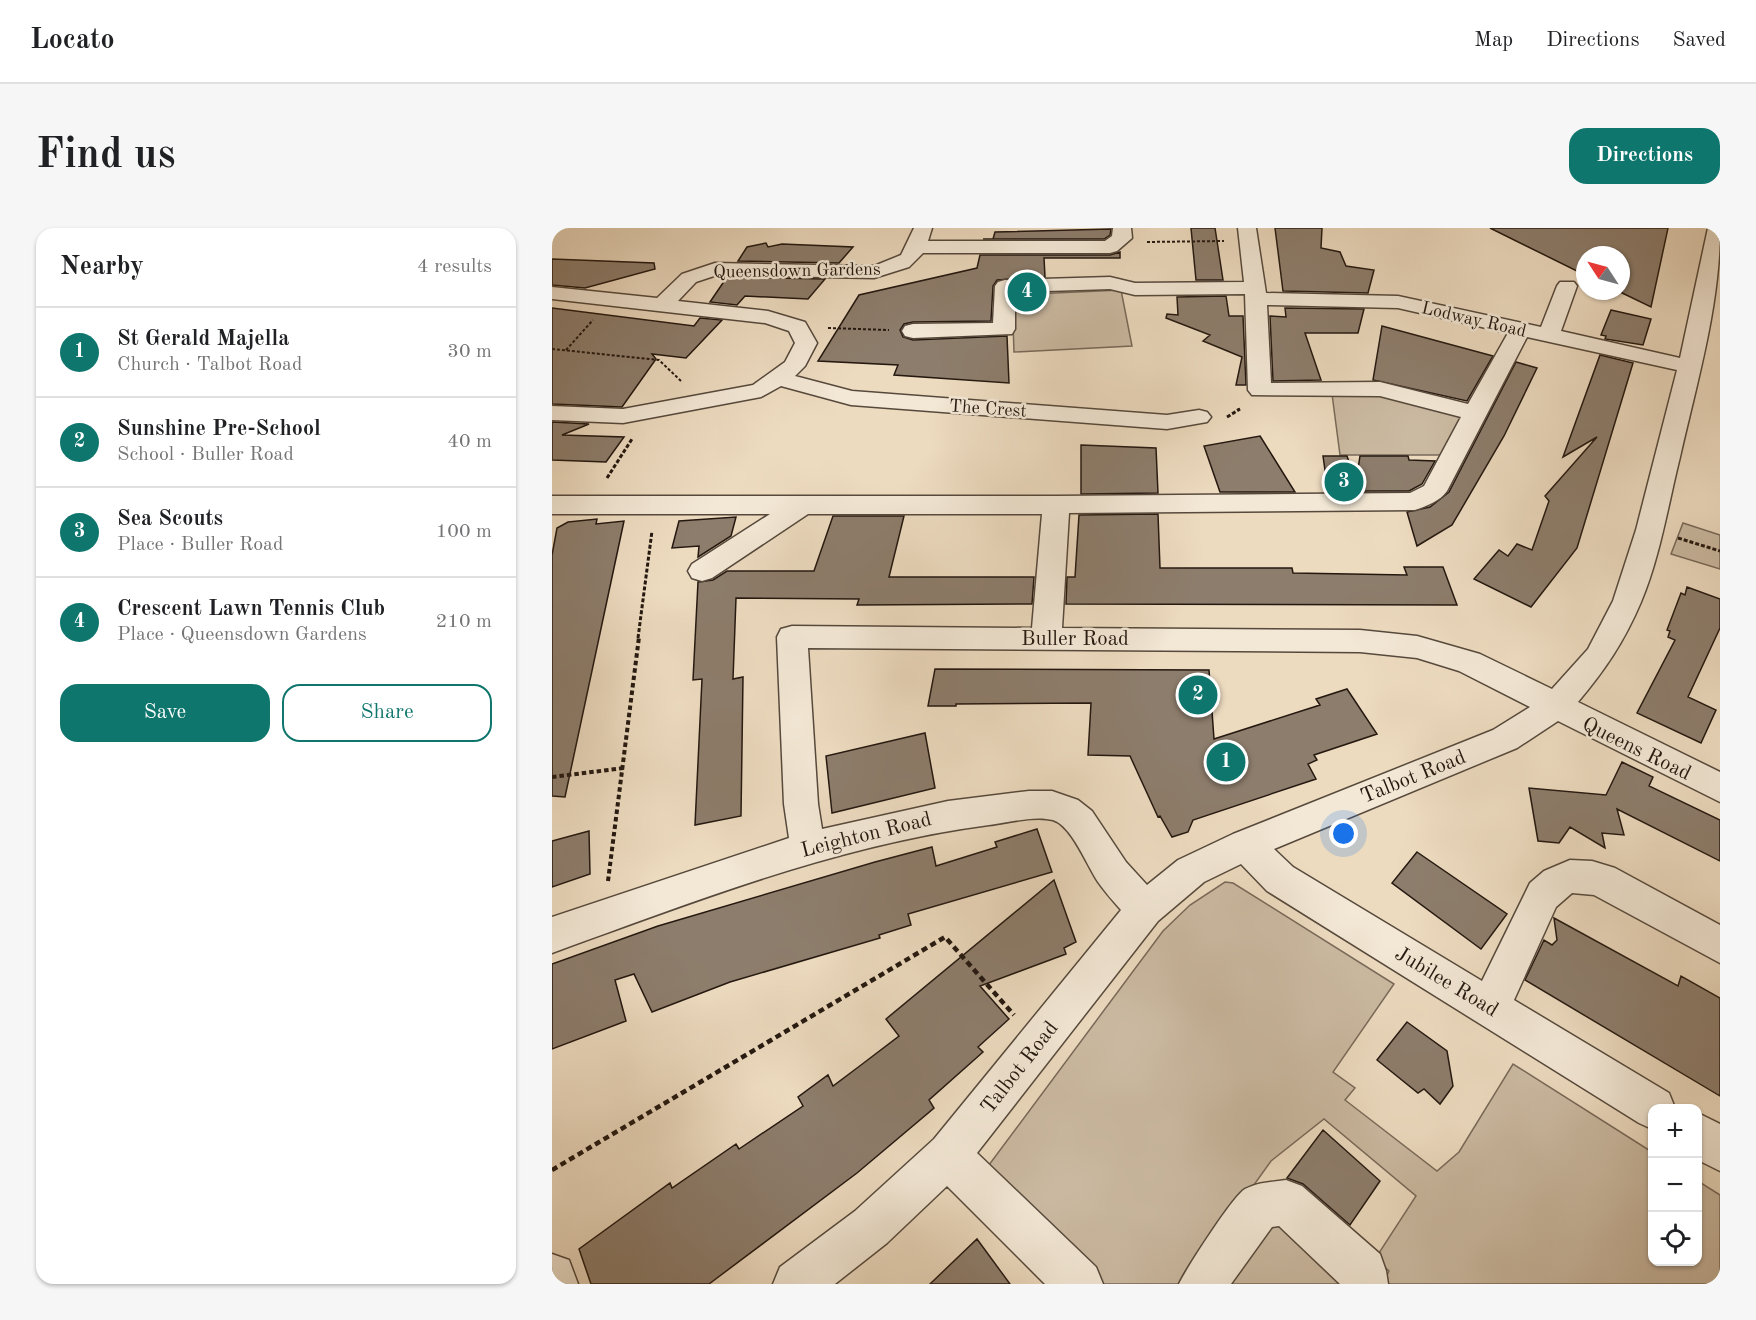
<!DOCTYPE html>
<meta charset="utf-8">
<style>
body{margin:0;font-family:"Old Standard TT",serif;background:#f6f6f6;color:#202124}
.controls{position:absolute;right:18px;bottom:18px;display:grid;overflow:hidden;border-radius:12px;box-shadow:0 2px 4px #0004}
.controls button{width:54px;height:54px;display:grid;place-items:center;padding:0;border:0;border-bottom:2px solid #e0e0e0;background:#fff;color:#202124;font:30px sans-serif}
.compass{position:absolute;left:1024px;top:18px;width:54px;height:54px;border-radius:50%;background:#fff;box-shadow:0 2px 4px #0004;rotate:306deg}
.you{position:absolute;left:792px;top:606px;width:21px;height:21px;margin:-15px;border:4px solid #fff;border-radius:50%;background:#1a73e8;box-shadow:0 0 0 9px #1a73e833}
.badge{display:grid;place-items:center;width:39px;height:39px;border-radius:50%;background:#0f766e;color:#fff;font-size:20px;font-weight:700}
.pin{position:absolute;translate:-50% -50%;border:3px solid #fff;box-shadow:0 2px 6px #0006}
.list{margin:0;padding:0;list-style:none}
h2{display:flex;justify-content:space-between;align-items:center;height:78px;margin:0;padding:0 24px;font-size:26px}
h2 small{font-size:20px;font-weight:400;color:#757577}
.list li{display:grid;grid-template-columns:39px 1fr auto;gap:18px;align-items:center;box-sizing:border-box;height:90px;padding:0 24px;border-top:2px solid #e0e0e0}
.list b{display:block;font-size:22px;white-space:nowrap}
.list p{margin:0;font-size:20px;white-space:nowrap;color:#757577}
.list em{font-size:20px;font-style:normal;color:#757577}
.actions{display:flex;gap:12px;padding:18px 24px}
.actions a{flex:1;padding:14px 0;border:2px solid #0f766e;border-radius:18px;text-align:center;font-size:21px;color:#0f766e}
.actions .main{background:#0f766e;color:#fff}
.icon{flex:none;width:33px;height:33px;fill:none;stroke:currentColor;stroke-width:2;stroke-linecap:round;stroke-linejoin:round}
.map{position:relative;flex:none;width:1168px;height:1056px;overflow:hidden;border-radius:18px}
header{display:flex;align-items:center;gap:36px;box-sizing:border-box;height:84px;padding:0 30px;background:#fff;border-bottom:2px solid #e0e0e0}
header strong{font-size:28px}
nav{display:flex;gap:33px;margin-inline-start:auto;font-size:21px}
.intro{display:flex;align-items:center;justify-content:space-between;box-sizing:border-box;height:144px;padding:0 36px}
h1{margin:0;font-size:42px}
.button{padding:15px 27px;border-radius:18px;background:#0f766e;color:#fff;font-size:21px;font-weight:700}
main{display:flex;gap:36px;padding:0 36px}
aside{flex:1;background:#fff;border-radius:18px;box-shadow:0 2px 4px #0004}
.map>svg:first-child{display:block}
.green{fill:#cbbaa2;stroke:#786959;stroke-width:1.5}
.building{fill:#8d7d6c;stroke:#241810;stroke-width:1.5}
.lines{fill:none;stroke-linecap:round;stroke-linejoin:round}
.minor-casing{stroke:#56493c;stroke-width:3}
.path-far3{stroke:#241810;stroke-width:2;stroke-dasharray:3 2;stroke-linecap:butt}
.path-far2{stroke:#241810;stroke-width:3;stroke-dasharray:4 2;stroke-linecap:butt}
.path-far1{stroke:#241810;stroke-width:4;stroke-dasharray:4.5 3;stroke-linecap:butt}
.path{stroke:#241810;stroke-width:4.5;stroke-dasharray:6 4;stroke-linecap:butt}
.minor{fill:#f3e8d6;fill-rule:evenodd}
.labels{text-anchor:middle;stroke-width:5;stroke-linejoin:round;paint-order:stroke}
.far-street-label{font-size:18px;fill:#241810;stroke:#f3e8d6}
.street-label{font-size:21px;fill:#241810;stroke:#f3e8d6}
</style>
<header>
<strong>Locato</strong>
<nav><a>Map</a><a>Directions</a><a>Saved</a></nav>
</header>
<div class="intro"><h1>Find us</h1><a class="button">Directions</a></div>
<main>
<aside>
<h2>Nearby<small>4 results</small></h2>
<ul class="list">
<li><span class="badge">1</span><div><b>St Gerald Majella</b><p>Church · Talbot Road</p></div><em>30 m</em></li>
<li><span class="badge">2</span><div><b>Sunshine Pre-School</b><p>School · Buller Road</p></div><em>40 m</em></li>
<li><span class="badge">3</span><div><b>Sea Scouts</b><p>Place · Buller Road</p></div><em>100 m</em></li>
<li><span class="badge">4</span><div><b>Crescent Lawn Tennis Club</b><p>Place · Queensdown Gardens</p></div><em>210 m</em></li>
</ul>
<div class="actions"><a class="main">Save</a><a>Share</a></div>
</aside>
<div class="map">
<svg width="1168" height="1056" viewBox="0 0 1168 1056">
<rect width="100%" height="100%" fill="#eddbc0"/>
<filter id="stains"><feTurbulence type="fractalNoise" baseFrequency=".00333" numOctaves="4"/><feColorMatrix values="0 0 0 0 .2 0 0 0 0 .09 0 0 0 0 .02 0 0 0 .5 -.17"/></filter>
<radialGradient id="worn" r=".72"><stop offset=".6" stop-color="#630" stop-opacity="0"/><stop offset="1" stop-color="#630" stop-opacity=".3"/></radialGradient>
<path class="green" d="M569 62 580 118 462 124 460 67Z
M829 165 910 186 912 190 892 227H788L780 166Z
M1131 295 1168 307V341L1119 326Z
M673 654 681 655 842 756 781 844 803 860 793 872 885 943 907 924 961 836 1100 924V1034H1146V953L1168 967V1056H831L837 1043 823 1031 864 968 772 891 719 933 631 1056H550L431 945 611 703 638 677Z
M722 989 791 1056H667Z"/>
<path class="building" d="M639 0H663L671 52H644Z
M723 0H770L769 20 788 24 794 38 822 42 816 65 731 63Z
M938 0H1116L1099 79 1066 63H1069V27H1033V47Z
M559 1 558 7 552 11H431H441L443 4Z
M214 15 216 19 230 16 301 19 287 35 186 33 195 19Z
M568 24V30H492L493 49 445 52 441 58 439 93 361 94 352 96 348 102 351 109 361 112 455 108 457 155 342 147 346 137 266 133 307 67 425 40 428 27H558Z
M0 31 102 35 103 41 33 60 0 57Z
M175 49 273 51 256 71 193 68 185 77 158 74Z
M674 68 677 88H691L694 157H684L690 129 651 113 658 107 614 90 615 86 626 87 625 69Z
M0 80 142 98 148 90 170 92 134 130 100 126 104 131 70 179 0 176Z
M733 80 812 81 806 105H753L769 152 721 153 718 88 734 89Z
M1059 82 1099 91 1091 117 1053 111 1054 108 1049 107Z
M830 98 941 128 915 173 821 152Z
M1048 127 1081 135 1025 320 979 379 922 351 947 322 956 328 965 316 980 322 997 273 993 268 1045 209 1011 229Z
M964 134 985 140 952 208 900 297 865 318 855 284 878 279 897 264Z
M0 194 37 196 10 207 72 209 54 234 0 232Z
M708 208 743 264H668L652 218Z
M529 217 604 220 606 265 529 266Z
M771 228H795L804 254 808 228H856L857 232 883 233 870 256 857 263H776Z
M606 286 608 340H740L741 345 855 347 852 339H891L905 377 514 376 515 349H523L527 287Z
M281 288H352L337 349H482L480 376 305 377 307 371 184 370 181 451 191 449 189 588 143 597 150 451 141 452 146 354 161 352 175 343H262Z
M184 289 179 308 146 329 147 318 120 320 127 293Z
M45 291 44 296 72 293 13 569 0 568V327L5 300 16 294Z
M1135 359 1168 371V400L1136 469 1164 482 1149 515 1085 485 1123 412 1116 409 1118 403 1115 402 1129 365 1133 367Z
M383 441 657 442 662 511 768 477 764 471 795 461 825 506 762 527 765 532 756 536 764 551 641 592 636 604 620 609 608 588 606 589 578 528 536 527 539 475 404 476V478H376Z
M373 505 383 560 280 585 274 528Z
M1070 534 1101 549 1097 558 1168 592V633L1065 581 1072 607 1050 605 1053 620 1018 599 1007 615 986 613 977 560 1054 567Z
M485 601 500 644 356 686 359 697 327 707 328 710 178 754 100 784 82 746 63 752 74 793 0 821V736L106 698 323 634 380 619 384 638 445 619 443 614Z
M37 603 38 646 0 659V613Z
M865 624 955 686 929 721 840 655Z
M502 652 524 714 512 720 514 726 428 758 457 791 426 819 431 824 377 872 382 880 305 945 157 1056H39L27 1021 118 955 120 960 184 916 187 921 251 878 246 869 276 847 281 858 309 837 347 808 334 791Z
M1002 690 1126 758 1129 748 1168 770V868L973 752 992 712 1000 717 1005 712Z
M855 794 895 823 901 858 888 876 872 861 866 865 825 832Z
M771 902 828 953 798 997 751 956 735 950Z
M425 1011 458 1056H378Z"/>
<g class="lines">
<defs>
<path id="minor" d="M362 0H380L376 13H553L560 8 561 0H579L580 10 565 23 558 25H371L357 39 322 50 165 47 144 54 126 73 216 83 253 94 265 115 253 138 243 148 300 163 615 187 647 182 655 184 659 189 655 194 615 201 299 177 229 158 209 169 71 195 0 192V178L71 181 201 157 233 134 243 115 237 103 213 95 0 71V59L105 70 130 46 163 35 322 38 349 27Z
M686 0H704L714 65 846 68 989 99 1005 58 1008 54H1022L1025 58 1009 103 1128 130 1156 0H1168C1168 77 1145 154 1128 229 1116 277 1108 329 1089 374 1072 414 1053 442 1026 474L1168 544V574L1006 493 965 520 722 621 741 639 930 753 978 655 992 643 1018 632 1040 633 1063 640 1168 697V735L1042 667 1020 665 1004 679 962 772 1117 865 1123 880H1100V901L1087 895 715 663 689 636 652 654 606 693 425 925 544 1039 551 1056H493L395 958 335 1015 283 1056H221L228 1039 303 983 382 911 569 682C561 673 553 664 546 654 535 638 520 598 501 592 482 587 456 595 437 597 285 617 143 673 0 725V689L237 610 232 576 225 409 229 401 240 398 480 400 490 286H256L160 350 150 353 140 350 136 343 140 336 218 286H0V268H504L858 265 872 258 909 189 828 168 700 167 696 162 693 66 583 67 558 61 463 64V101L460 106 361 110 353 108 350 103 353 98 361 96 441 95 443 58 446 54 453 52 558 49 583 55 692 54ZM715 77 846 80 956 105 916 176 828 154 719 155ZM975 109 1125 142 1084 302 1061 373 1036 421 1000 461 928 426 865 408 808 402 510 400 517 285 863 282C875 278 888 273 895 263ZM256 420 808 424 865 430 907 443 978 479 941 502 681 606 626 632 595 657 574 634 540 583 526 572 500 563H477L396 573 270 601 266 576Z
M1146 885 1168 896V943L1146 932Z
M734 952 750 958 828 1026 834 1043 836 1056H788L727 998 720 999 679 1056H627C634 1041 681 968 693 961 706 954 720 954 734 952Z
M0 1026 17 1032 26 1056H0Z"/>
</defs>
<use href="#minor" class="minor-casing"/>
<path class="path-far3" d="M595 14 672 13
M276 100 337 102
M0 121 107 132 129 153
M14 122 41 92
M685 182 689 180"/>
<path class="path-far2" d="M675 189 688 181
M55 250 80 211
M1126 310 1168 323
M86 410 100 303"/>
<path class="path-far1" d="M0 549 72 540
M56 653 87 409"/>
<path class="path" d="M0 942 393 709 462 787"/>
<use href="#minor" class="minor"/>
</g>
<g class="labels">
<g class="far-street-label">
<text transform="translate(245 42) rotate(-1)" y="6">Queensdown Gardens</text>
<text transform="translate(922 91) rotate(13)" y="6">Lodway Road</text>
<text transform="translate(436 180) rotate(4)" y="6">The Crest</text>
</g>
<g class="street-label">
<text x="523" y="417">Buller Road</text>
<text transform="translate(1085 520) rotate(26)" y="7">Queens Road</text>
<text transform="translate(861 548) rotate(-22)" y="7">Talbot Road</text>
<text transform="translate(314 606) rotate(-14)" y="7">Leighton Road</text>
<text transform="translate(895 753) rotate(31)" y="7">Jubilee Road</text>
<text transform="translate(467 839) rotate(-52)" y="7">Talbot Road</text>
</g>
</g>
<rect width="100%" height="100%" filter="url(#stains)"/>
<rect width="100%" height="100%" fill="url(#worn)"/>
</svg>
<div class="controls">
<button>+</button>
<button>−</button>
<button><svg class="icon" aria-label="locate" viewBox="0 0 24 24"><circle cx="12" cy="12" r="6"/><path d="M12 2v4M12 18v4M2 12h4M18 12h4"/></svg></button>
</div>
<svg class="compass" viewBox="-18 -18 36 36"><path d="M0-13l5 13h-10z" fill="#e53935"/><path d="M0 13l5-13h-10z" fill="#757577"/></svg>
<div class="you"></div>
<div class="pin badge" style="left:674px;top:534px">1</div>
<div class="pin badge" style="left:646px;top:467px">2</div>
<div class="pin badge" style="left:792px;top:254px">3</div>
<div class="pin badge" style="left:475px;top:64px">4</div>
</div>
</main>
